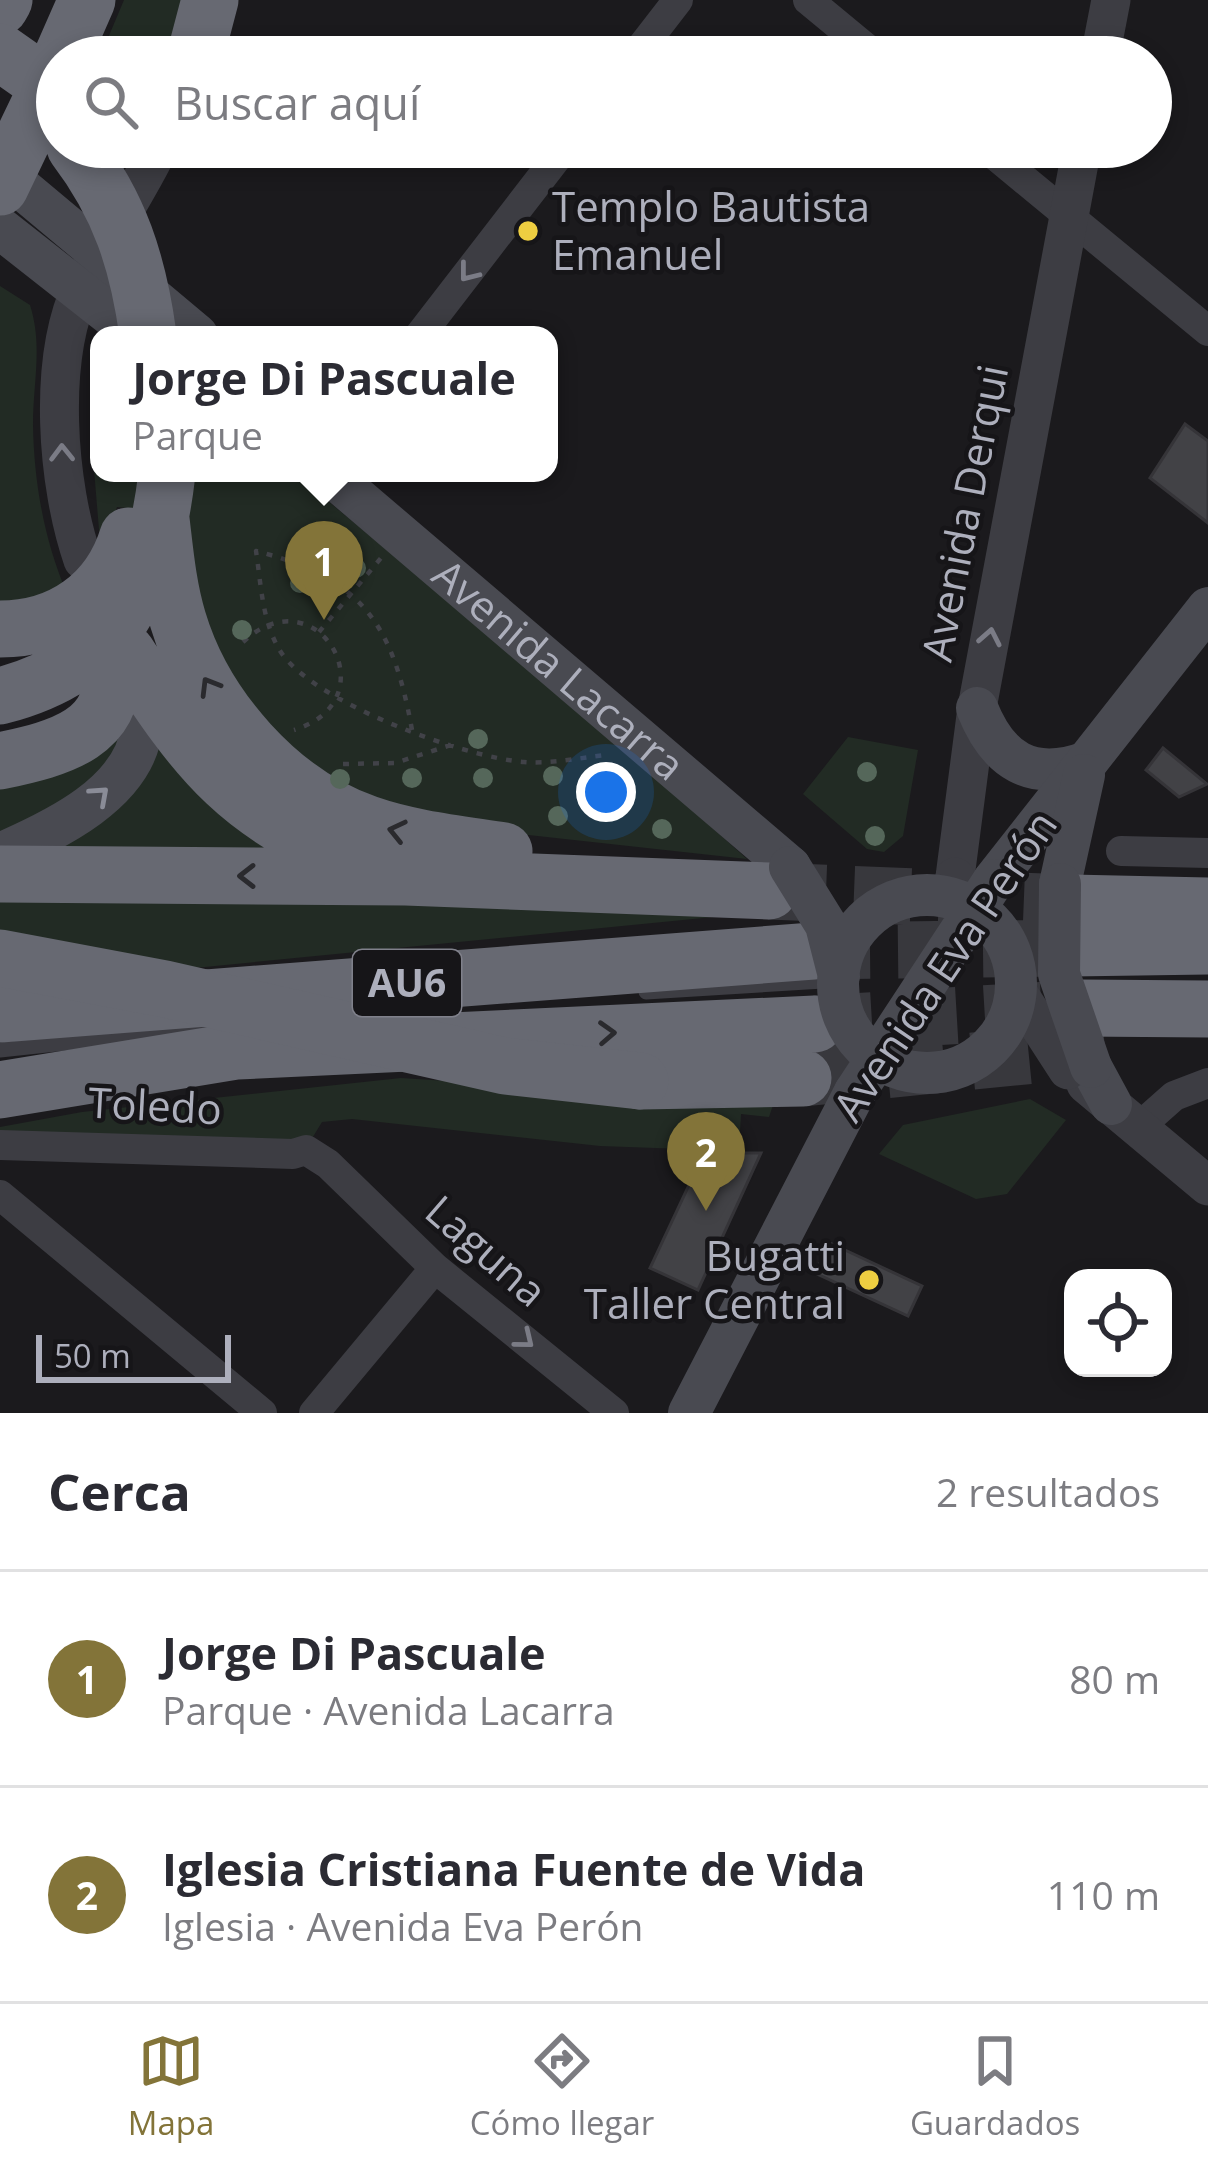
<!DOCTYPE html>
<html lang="es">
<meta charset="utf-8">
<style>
body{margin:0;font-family:"Open Sans",sans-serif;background:#f2f2f3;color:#2b2b33}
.controls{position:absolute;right:36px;bottom:36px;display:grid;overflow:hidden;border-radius:24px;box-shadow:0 6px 18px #0003}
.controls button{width:108px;height:108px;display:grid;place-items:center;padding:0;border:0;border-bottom:3px solid #e1e1e2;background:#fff;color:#2b2b33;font:60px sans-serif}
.scale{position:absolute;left:36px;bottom:30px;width:195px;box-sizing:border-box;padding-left:12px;border:6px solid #adafbc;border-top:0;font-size:33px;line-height:42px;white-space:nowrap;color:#adafbc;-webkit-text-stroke:9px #161518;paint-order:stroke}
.you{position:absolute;left:606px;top:792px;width:42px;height:42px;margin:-30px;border:9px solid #fff;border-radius:50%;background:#1a73e8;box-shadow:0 0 0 18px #1a73e833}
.badge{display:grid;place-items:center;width:78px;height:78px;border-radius:50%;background:#837439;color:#fff;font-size:39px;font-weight:700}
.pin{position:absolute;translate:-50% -99px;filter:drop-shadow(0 3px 6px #0008)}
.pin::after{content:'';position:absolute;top:63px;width:42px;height:36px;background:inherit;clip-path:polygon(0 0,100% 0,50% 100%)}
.popup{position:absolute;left:90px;top:326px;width:468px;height:156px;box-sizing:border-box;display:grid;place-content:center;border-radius:24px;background:#fff;filter:drop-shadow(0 3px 9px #0005);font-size:39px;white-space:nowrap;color:#7c7c81}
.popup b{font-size:45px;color:#2b2b33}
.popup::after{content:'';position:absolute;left:50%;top:100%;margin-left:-24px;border:24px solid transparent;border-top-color:#fff}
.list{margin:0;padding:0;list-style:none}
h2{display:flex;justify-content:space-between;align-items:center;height:156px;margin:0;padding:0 48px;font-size:51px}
h2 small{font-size:39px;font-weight:400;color:#7c7c81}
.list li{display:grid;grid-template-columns:78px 1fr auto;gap:36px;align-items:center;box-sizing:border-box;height:216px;padding:0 48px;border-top:3px solid #e1e1e2}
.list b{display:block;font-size:45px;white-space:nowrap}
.list p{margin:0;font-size:39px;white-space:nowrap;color:#7c7c81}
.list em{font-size:39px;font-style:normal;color:#7c7c81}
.icon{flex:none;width:66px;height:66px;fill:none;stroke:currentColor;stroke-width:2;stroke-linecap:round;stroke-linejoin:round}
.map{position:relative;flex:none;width:1208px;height:1413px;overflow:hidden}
.search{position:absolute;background:#fff;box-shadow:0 6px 18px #0003;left:36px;right:36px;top:36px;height:132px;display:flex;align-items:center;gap:30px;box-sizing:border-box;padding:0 42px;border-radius:66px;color:#7c7c81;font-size:45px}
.sheet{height:588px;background:#fff}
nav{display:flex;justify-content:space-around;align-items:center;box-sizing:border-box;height:168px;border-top:3px solid #e1e1e2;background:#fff;font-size:33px;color:#7c7c81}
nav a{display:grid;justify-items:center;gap:6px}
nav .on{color:#837439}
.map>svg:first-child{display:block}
.green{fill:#222b24}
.building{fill:#424246;stroke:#353438;stroke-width:3}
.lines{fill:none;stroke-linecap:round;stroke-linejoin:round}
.motorway-tunnel{stroke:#38383d;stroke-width:57;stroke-dasharray:57 28;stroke-linecap:butt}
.path{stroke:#414248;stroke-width:4.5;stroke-dasharray:6 9;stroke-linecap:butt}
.service{stroke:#3d3d43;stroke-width:15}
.minor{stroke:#3d3d43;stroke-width:30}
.tertiary{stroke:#3d3d43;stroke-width:39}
.secondary{stroke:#494a51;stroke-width:42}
.motorway{stroke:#676972;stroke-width:57}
.tertiary-bridge{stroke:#3d3d43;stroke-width:39}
.secondary-bridge{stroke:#494a51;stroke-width:42}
.motorway-bridge{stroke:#676972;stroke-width:57}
.tree{fill:#55675a}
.oneway{stroke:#7b7c86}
.oneway2{stroke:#2a2a2e}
.oneway3{stroke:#8a8c97}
.poi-dot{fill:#eece41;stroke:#161518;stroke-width:4.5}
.labels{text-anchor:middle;stroke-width:9;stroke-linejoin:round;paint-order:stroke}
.shield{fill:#161518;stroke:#80818b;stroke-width:3}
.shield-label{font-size:39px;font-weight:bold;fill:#adafbc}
.poi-label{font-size:42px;fill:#adafbc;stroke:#161518;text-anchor:start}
.street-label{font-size:42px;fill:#adafbc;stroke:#161518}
</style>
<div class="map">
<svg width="1208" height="1413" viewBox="0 0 1208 1413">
<rect width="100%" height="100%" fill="#1b1a1d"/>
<path class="green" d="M124 0H202L187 57H100Z
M0 286 30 305C43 346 33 382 33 425 34 482 44 539 66 591L0 610Z
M99 438V473H294L590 718 747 859 438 825 300 770 205 652 179 513 117 507 101 554 93 457 98 455Z
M163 727 294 851H41Z
M127 731 91 786 0 837V773Z
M848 737 918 750 903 836 884 852 867 849 803 794Z
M0 885 775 911 0 987Z
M401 1078 774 1102 769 1117 741 1114 739 1151 600 1146 352 1119 322 1122 311 1140 0 1139V1127L82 1112Z
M1030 1099 1066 1120 1007 1194 976 1199 879 1154 903 1125Z"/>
<path class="building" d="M1185 424 1208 441V523L1150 478Z
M1163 748 1207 784 1179 797 1146 770Z
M704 1153H761L698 1290 650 1268Z
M830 1243 922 1286 908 1316 815 1273Z"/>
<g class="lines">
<path class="motorway-tunnel" d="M769 891 1071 903
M813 951 1071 948
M815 1024 1081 1008
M803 1078 1105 1048"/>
<path class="path" d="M319 632 381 558
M243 642C317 572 392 700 294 730
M412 730C393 624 362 578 256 551 261 584 262 620 279 649 308 701 466 758 524 762 551 764 579 758 606 755
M343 764 395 763 454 744"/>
<path class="service" d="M646 992 823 981
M0 1050 215 1027"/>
<path class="minor" d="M808 0 877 57
M634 57 678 0
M985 147 1208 331
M420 335 565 147
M1121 851 1208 853
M1139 1127 1174 1096 1208 1083
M0 1145 293 1154 306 1150 328 1164 435 1268 614 1413
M0 1195 262 1413
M314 1413 435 1268"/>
<path class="tertiary" d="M1100 57 1111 0
M83 560C57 485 47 360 82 286 105 238 136 195 159 147
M955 877 977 708 1082 147
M1086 1084 1208 1186"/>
<g class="secondary">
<path d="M0 170 197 335"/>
<path d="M0 228 136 335"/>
<path id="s1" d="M328 473 790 867"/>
<path d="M977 708C998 761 1031 782 1087 762"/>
<path d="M0 854C53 831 136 793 142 726 143 708 136 688 132 670"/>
<path d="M994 880 1208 608"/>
<path d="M1060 884 1084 775"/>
<path d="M1091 1067 1111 1104"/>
<path d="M689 1413 855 1092"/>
</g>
<path class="motorway" d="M0 7 4 0
M62 57 87 0
M195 57 210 0
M161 519C165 553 168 587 178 620 204 707 280 794 368 824 411 839 459 844 504 851
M0 629C61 629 110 595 128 536
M127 653C197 762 241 820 368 864
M0 696C118 666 154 586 167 473
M0 761C60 748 120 734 111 661
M0 874 406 877 769 891
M1071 903 1208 906
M1071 948 1208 946
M1081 1008 1208 1009
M0 1014 813 951
M640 1081 803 1078
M0 1090 237 1051 815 1024"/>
<path class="tertiary-bridge" d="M953 899 955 877
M1016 990 1068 1070"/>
<path class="secondary-bridge" d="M790 867 826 925 839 976
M1060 884 1059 974 1091 1067
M838 984a89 89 0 1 1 178 0a89 89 0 1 1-178 0Z
M855 1092 994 880"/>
<path class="motorway-bridge" d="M0 52 57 92
M75 147C120 206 138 262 148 335
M0 187 57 68
M0 958 165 989 505 1066 640 1081"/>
</g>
<g class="tree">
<circle cx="356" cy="568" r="10"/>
<circle cx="300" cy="583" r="10"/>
<circle cx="242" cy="630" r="10"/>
<circle cx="478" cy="739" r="10"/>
<circle cx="867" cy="772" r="10"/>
<circle cx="553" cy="776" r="10"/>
<circle cx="412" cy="778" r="10"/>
<circle cx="483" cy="778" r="10"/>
<circle cx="340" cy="779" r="10"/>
<circle cx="558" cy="816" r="10"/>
<circle cx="662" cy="829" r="10"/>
<circle cx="875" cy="836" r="10"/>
</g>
<defs><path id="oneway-chevron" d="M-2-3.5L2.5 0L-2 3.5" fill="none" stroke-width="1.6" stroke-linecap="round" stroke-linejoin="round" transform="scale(3)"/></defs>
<g class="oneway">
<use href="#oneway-chevron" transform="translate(468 273) rotate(128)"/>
<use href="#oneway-chevron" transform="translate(62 453) rotate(-91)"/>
<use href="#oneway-chevron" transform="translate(990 637) rotate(-79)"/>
<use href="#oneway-chevron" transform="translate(525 1340) rotate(39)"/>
</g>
<g class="oneway2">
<use href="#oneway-chevron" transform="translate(209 686) rotate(-121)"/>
<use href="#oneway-chevron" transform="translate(397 831) rotate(-167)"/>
<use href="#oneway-chevron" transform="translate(247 876) rotate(-180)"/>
<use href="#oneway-chevron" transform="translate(607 1033) rotate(-3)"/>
</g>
<use class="oneway3" href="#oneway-chevron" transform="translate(100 795) rotate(-42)"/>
<g class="poi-dot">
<circle cx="528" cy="231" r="12"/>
<circle cx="869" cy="1280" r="12"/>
</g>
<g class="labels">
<rect class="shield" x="353" y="950" width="108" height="66" rx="9"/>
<g class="shield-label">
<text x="407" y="997">AU6</text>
</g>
<g class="poi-label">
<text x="552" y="222">Templo Bautista<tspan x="552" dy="48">Emanuel</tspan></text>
<text x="845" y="1271" text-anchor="end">Bugatti<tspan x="845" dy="48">Taller Central</tspan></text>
</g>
<g class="street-label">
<text transform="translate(965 513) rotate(-79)" y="15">Avenida Derqui</text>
<text dy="15" stroke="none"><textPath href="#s1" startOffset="303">Avenida Lacarra</textPath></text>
<text transform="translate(945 966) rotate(-56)" y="15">Avenida Eva Perón</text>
<text transform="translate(155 1106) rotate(3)" y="15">Toledo</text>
<text transform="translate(486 1251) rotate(41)" y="15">Laguna</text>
</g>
</g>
</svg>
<div class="controls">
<button><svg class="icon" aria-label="locate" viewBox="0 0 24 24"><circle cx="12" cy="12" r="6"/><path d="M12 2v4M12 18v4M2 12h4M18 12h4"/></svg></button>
</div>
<div class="scale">50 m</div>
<div class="you"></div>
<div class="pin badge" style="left:324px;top:620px">1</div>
<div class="popup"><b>Jorge Di Pascuale</b>Parque</div>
<div class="pin badge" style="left:706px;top:1211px">2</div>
<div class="search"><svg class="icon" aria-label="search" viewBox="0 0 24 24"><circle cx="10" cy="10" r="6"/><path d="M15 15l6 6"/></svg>Buscar aquí</div>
</div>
<section class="sheet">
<h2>Cerca<small>2 resultados</small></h2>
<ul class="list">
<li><span class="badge">1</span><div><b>Jorge Di Pascuale</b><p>Parque · Avenida Lacarra</p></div><em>80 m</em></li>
<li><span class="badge">2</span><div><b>Iglesia Cristiana Fuente de Vida</b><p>Iglesia · Avenida Eva Perón</p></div><em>110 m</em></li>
</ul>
</section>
<nav>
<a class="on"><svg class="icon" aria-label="map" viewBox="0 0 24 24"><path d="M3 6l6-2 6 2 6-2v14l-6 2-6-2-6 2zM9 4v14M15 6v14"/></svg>Mapa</a>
<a><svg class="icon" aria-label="directions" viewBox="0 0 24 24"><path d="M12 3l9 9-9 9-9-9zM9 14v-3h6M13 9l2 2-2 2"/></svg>Cómo llegar</a>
<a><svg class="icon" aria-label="saved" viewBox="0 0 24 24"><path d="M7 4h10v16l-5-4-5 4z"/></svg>Guardados</a>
</nav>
